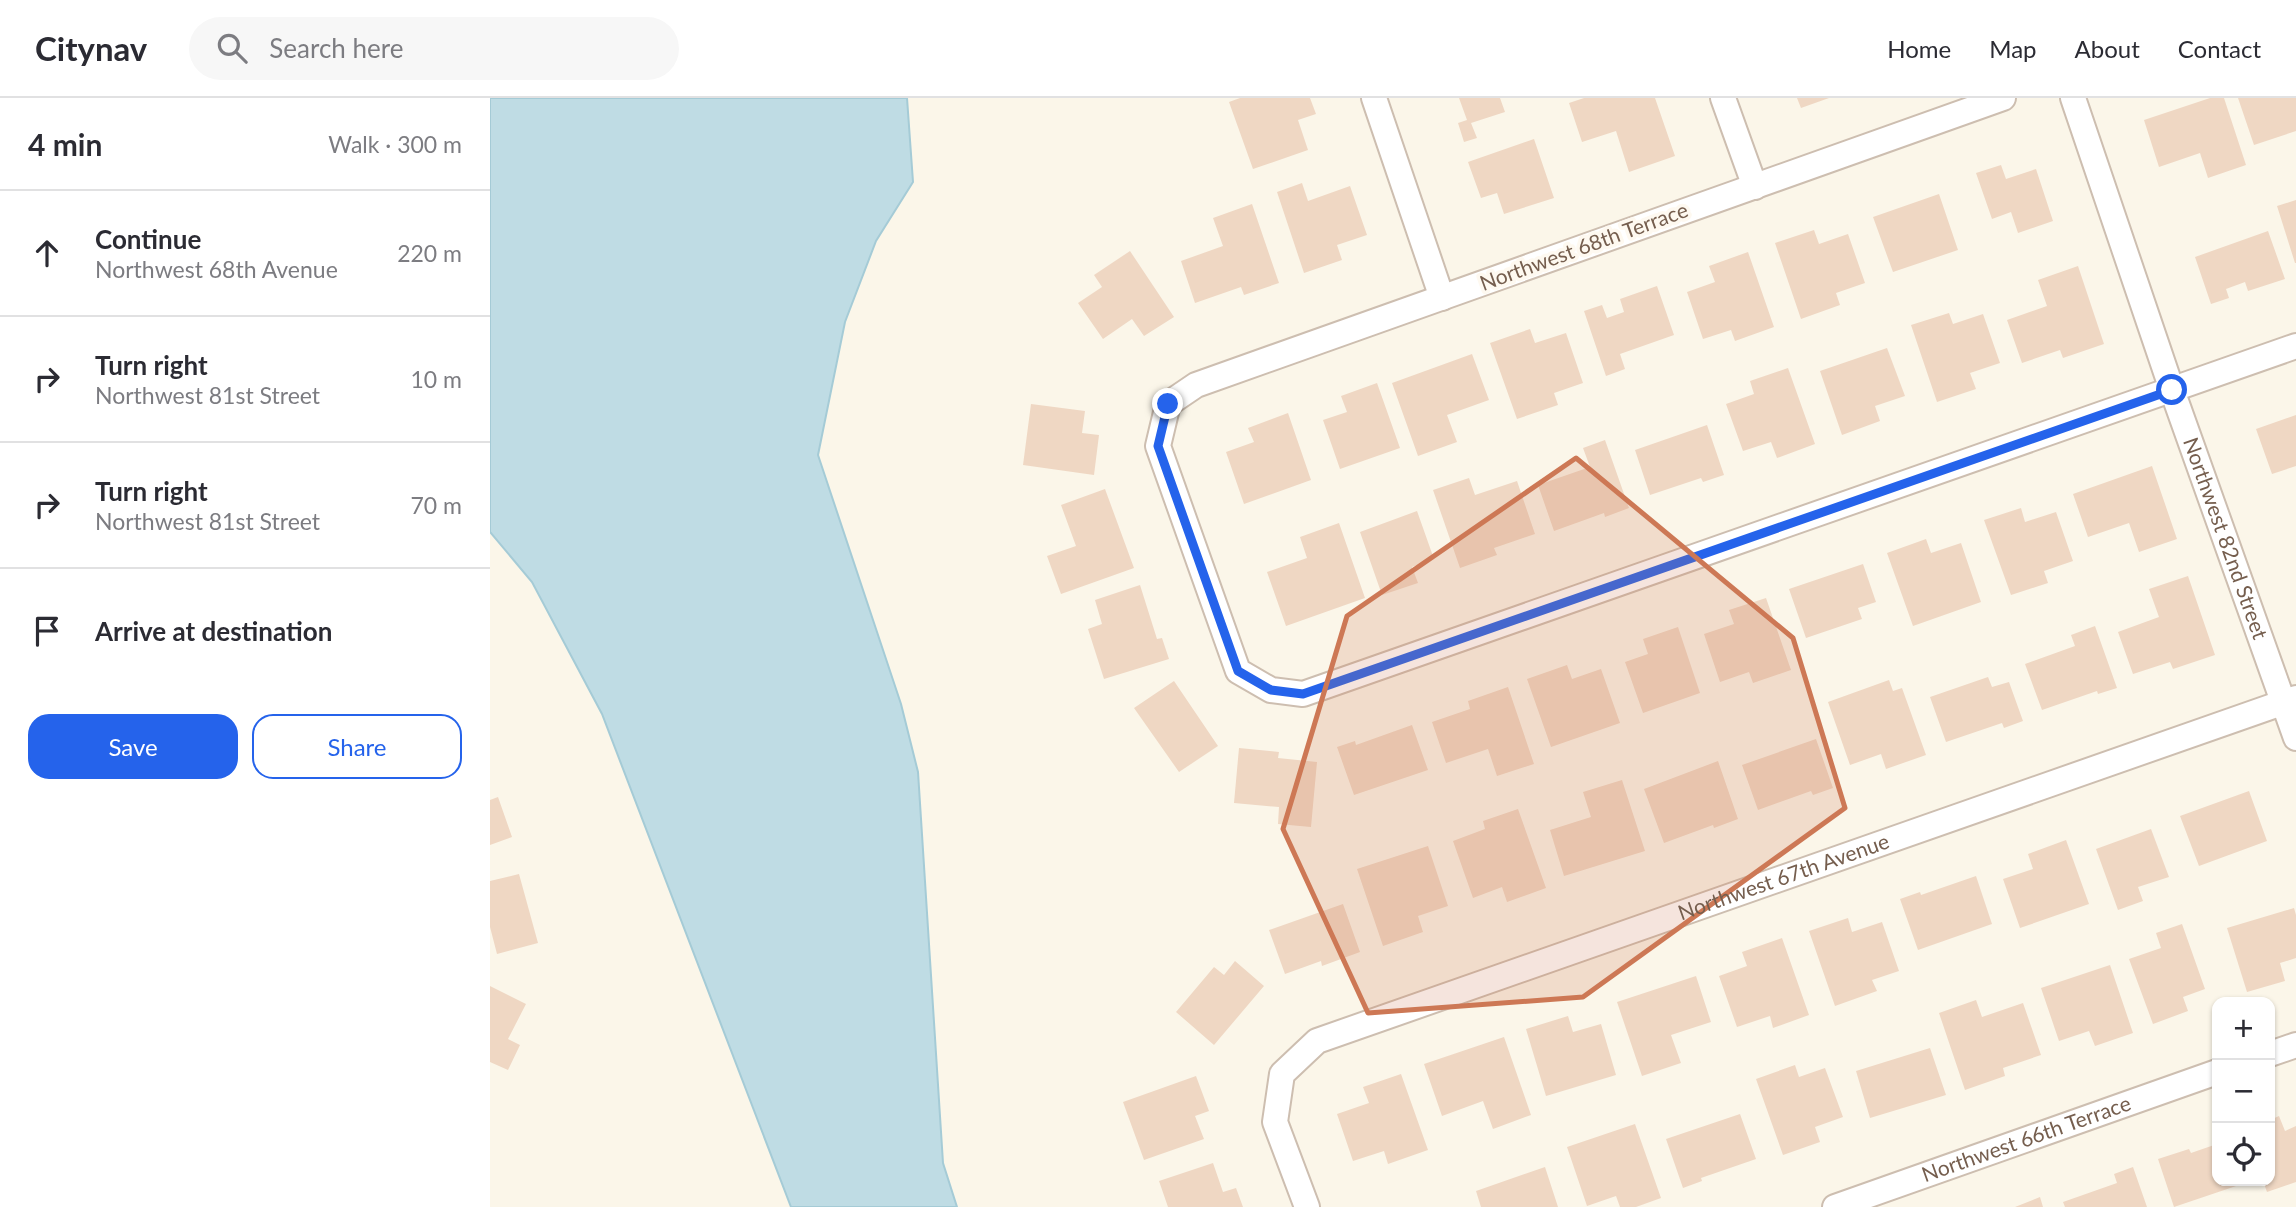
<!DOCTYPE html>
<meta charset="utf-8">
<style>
body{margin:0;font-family:Lato,sans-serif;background:#f7f7f7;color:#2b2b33}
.controls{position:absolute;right:21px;bottom:21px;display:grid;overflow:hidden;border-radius:14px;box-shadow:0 2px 5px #0004}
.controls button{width:63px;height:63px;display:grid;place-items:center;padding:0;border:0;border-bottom:2px solid #e1e1e2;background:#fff;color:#2b2b33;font:35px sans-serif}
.stop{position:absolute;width:21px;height:21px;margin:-16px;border:5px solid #2563eb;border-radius:50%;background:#fff}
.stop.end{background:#2563eb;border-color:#fff;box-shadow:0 2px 7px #0008}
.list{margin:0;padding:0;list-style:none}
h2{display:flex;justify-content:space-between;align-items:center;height:91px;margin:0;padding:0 28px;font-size:30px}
h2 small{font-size:23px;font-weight:400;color:#7c7c81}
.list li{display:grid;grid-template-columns:46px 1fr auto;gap:21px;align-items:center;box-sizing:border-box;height:126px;padding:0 28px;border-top:2px solid #e1e1e2}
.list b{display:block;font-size:26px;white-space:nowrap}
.list p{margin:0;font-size:23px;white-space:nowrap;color:#7c7c81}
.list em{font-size:23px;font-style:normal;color:#7c7c81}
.actions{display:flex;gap:14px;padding:21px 28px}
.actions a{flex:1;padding:16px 0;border:2px solid #2563eb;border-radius:21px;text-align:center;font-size:24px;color:#2563eb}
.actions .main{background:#2563eb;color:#fff}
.icon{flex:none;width:38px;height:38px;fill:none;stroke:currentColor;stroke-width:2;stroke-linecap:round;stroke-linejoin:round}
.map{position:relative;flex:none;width:1806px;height:1109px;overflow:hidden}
header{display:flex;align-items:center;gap:42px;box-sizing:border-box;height:98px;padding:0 35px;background:#fff;border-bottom:2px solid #e1e1e2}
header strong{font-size:33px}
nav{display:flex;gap:38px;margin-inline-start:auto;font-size:24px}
.search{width:490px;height:63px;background:#f7f7f7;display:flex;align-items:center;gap:18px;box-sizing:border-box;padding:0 24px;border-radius:38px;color:#7c7c81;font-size:26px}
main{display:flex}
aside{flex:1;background:#fff}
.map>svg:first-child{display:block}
.water{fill:#bfdce4;stroke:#a5cbd6;stroke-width:2}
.building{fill:#efd7c3}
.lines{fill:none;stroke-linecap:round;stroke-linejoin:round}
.street-casing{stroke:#cdbeb0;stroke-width:28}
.street{stroke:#fff;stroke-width:24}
.route{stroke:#2563eb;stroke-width:9}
.marked{fill:#cd7855;fill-opacity:0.2;stroke:#cd7855;stroke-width:5;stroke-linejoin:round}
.labels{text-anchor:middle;stroke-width:7;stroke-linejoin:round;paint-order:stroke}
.street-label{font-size:21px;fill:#755e4e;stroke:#fef9f0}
</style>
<header>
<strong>Citynav</strong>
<div class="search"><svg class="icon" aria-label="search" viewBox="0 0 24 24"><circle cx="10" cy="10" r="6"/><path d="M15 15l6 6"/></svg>Search here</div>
<nav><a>Home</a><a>Map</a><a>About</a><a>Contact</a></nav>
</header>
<main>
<aside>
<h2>4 min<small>Walk · 300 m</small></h2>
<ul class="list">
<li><svg class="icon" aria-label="ahead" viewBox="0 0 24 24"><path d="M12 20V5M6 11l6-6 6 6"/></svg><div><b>Continue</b><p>Northwest 68th Avenue</p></div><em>220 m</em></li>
<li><svg class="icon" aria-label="right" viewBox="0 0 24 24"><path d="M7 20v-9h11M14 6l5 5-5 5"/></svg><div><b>Turn right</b><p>Northwest 81st Street</p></div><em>10 m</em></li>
<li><svg class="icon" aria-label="right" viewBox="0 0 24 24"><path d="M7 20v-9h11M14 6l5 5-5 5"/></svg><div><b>Turn right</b><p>Northwest 81st Street</p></div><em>70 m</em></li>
<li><svg class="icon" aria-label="arrive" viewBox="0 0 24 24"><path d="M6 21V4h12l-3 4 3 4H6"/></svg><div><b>Arrive at destination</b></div></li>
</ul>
<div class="actions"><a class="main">Save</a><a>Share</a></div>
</aside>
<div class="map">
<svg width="1806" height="1109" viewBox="0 0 1806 1109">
<rect width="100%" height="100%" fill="#fbf6e9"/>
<path class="water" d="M0 0H417L423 84 386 143 355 224 328 357 411 606 428 674 453 1065 467 1109H301L112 616 42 484 0 434Z"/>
<path class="building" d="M750 0H820L826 16 808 22 818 52 763 71 739 4Z
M969 0H1010L1015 14 981 25 987 40 974 44 968 25 977 22Z
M1094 0H1165L1185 58 1139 74 1126 33 1092 44 1079 5Z
M1307 0H1339L1311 10Z
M1720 0H1734L1756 67 1718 80 1710 55 1669 69 1654 22Z
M1748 0H1806V33L1764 47Z
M1044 41 1064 100 1014 116 1007 95 991 100 978 64Z
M1511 67 1516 81 1546 71 1563 123 1528 135 1521 114 1502 121 1486 75Z
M812 85 818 103 860 88 877 137 847 147 852 162 814 175 787 94Z
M1449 96 1468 152 1403 174 1383 119Z
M1806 102V165H1805L1787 108Z
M762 106 789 185 754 197 751 189 705 205 691 163 733 148 723 120Z
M1324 132 1329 146 1358 136 1375 185 1346 195 1350 207 1311 221 1285 145Z
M1778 133 1795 181 1758 193 1755 184 1736 191 1739 200 1721 206 1705 159Z
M640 153 684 219 654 238 642 221 613 241 588 205 612 189 604 177Z
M1258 154 1284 229 1245 243 1241 232 1213 241 1197 194 1225 184 1219 168Z
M1588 168 1614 246 1573 260 1570 252 1532 265 1517 222 1557 208 1548 182Z
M1167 188 1184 237 1130 256 1135 271 1116 278 1094 213 1112 207 1117 220 1134 214 1130 201Z
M1459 215 1463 226 1493 216 1510 265 1480 275 1486 291 1447 304 1421 227Z
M1040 231 1045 245 1076 235 1093 285 1064 295 1068 307 1027 321 1000 245Z
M1397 250 1415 298 1385 308 1390 323 1352 337 1330 273Z
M982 256 999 302 957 317 967 344 928 358 902 285Z
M1298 270 1325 346 1287 360 1281 344 1253 353 1236 306 1264 296 1260 283Z
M887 285 910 350 850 371 833 322 857 314 851 298Z
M541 306 595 313 592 335 609 337 604 377 533 367Z
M798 315 821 382 754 406 736 354 764 344 758 330Z
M1806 317V368L1782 376 1766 331Z
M1217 327 1234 377 1213 384 1211 380 1160 397 1145 352Z
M1115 342 1139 410 1115 419 1114 415 1064 433 1048 387 1100 369 1093 350Z
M1662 368 1687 441 1649 454 1639 425 1598 439 1583 396Z
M979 380 985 397 1027 383 1045 436 1004 450 1007 457 970 470 943 392Z
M615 391 644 470 571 496 557 458 586 448 571 407Z
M1531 410 1535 424 1566 414 1583 463 1554 473 1558 485 1521 497 1494 422Z
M927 413 944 461 922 469 928 485 892 497 870 434Z
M849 425 875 500 796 528 777 474 817 460 810 439Z
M1436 441 1441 455 1471 445 1491 504 1423 528 1397 455Z
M1373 466 1386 504 1368 510 1372 521 1316 540 1299 491Z
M1698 478 1725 557 1683 571 1680 564 1643 576 1628 534 1669 519 1659 491Z
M650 487 667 541 672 540 679 561 614 581 598 531 612 526 605 502Z
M1276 500 1301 572 1263 585 1259 574 1230 584 1214 536 1244 526 1239 512Z
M1605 528 1627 590 1608 596 1607 593 1552 612 1535 566 1585 548 1581 537Z
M1188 529 1210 595 1153 615 1135 564 1158 556 1153 541Z
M1077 567 1082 581 1111 571 1130 625 1061 649 1037 581Z
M1498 579 1502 589 1519 584 1533 623 1514 630 1512 625 1456 644 1440 599Z
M1399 582 1403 593 1412 590 1436 657 1396 671 1391 656 1360 667 1338 604Z
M684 583 728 648 689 674 644 610Z
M1018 589 1044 666 1007 678 998 651 956 665 942 624 980 611 978 603Z
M922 627 938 672 864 697 847 649 865 643 866 647Z
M1326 641 1343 690 1323 697 1321 693 1268 712 1252 667Z
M749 650 789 654 788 660 827 664 821 729 788 726 789 709 744 705Z
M1228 663 1248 721 1224 730 1223 727 1174 745 1154 691Z
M1132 682 1155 753 1074 778 1060 732 1101 719 1093 694Z
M1759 693 1777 743 1709 768 1690 718Z
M8 699 22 739 0 747V702Z
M1028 711 1056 790 1017 804 1012 789 983 800 963 743 995 731 993 723Z
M1661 731 1679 779 1648 789 1653 803 1628 812 1606 751Z
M1576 742 1599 806 1530 830 1513 781 1543 771 1538 756Z
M938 748 958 808 928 818 933 834 893 848 867 771Z
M29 776 48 845 7 856 0 829V783Z
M1486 778 1502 826 1428 852 1410 801 1430 794 1431 797Z
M853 806 870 854 832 868 831 863 795 876 779 832Z
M1804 810 1806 817V860L1790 865 1795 883 1757 894 1737 830Z
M1358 820 1362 834 1392 824 1409 873 1382 882 1387 893 1345 908 1319 833Z
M1692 826 1715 891 1693 899 1698 913 1663 926 1639 861 1671 850 1666 835Z
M1292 840 1319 917 1283 930 1280 918 1247 929 1229 878 1257 868 1252 854Z
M745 863 774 888 724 947 686 914 724 869 734 877Z
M1620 867 1643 935 1605 948 1599 933 1569 943 1551 890Z
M1206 878 1221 924 1181 937 1191 965 1152 978 1127 904Z
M0 888 36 906 18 941 30 947 18 972 0 964Z
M1486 902 1492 919 1533 905 1551 957 1513 970 1515 978 1475 992 1449 915Z
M1078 918 1083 934 1111 926 1126 977 1056 998 1036 931Z
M1014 939 1041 1017 1003 1031 993 1003 952 1018 934 966Z
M1440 950 1456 997 1380 1020 1366 973Z
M1305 967 1309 979 1335 970 1353 1019 1325 1029 1330 1044 1293 1057 1266 981Z
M911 976 938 1052 898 1066 894 1053 863 1063 847 1016 879 1005 873 989Z
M706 978 719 1013 705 1018 714 1041 654 1062 633 1004Z
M1250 1016 1266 1061 1211 1080 1212 1083 1193 1090 1176 1041Z
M1789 1018 1795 1033 1806 1028V1084L1777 1094 1773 1083H1780V1022Z
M1145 1026 1171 1100 1146 1109H1130L1126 1098 1097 1108 1077 1049Z
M1727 1046V1083H1754L1755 1085 1684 1109 1668 1061 1699 1051 1701 1055Z
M723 1065 733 1094 746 1090 753 1109H678L669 1083Z
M1055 1069 1068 1109H991L986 1093Z
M1643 1069 1657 1109H1575L1573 1104 1627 1085 1624 1076Z
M1550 1099 1553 1109H1525Z"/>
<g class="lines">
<defs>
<g id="street">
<path d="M884 0 952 200"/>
<path d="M1233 0 1265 89"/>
<path d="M1513 0 706 287 678 306 668 348 748 573 781 592 813 596 1806 248"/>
<path id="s1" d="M1583 0 1682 292 1806 640"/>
<path d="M1780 956 1806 947"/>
<path id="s2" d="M817 1109 785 1024 792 976 827 943 1806 600"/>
<path id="s3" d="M1345 1109 1727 974"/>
</g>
</defs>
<use href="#street" class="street-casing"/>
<use href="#street" class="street"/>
</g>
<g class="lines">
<path class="route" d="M678 306 668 348 748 573 781 592 813 596 1682 292"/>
</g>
<path class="marked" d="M1086 360 1303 540 1355 710 1093 899 878 915 793 731 857 518Z"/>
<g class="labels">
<g class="street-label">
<text transform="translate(1094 149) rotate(-20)" y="7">Northwest 68th Terrace</text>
<text dy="7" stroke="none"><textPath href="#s1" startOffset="466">Northwest 82nd Street</textPath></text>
<text dy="7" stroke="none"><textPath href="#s2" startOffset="682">Northwest 67th Avenue</textPath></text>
<text dy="7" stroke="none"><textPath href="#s3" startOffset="203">Northwest 66th Terrace</textPath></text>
</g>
</g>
</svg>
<div class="controls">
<button>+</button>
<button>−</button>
<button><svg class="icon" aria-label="locate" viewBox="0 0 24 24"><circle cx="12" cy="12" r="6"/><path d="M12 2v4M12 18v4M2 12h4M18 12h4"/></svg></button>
</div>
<div class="stop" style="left:1682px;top:292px"></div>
<div class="stop end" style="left:678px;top:306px"></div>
</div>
</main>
